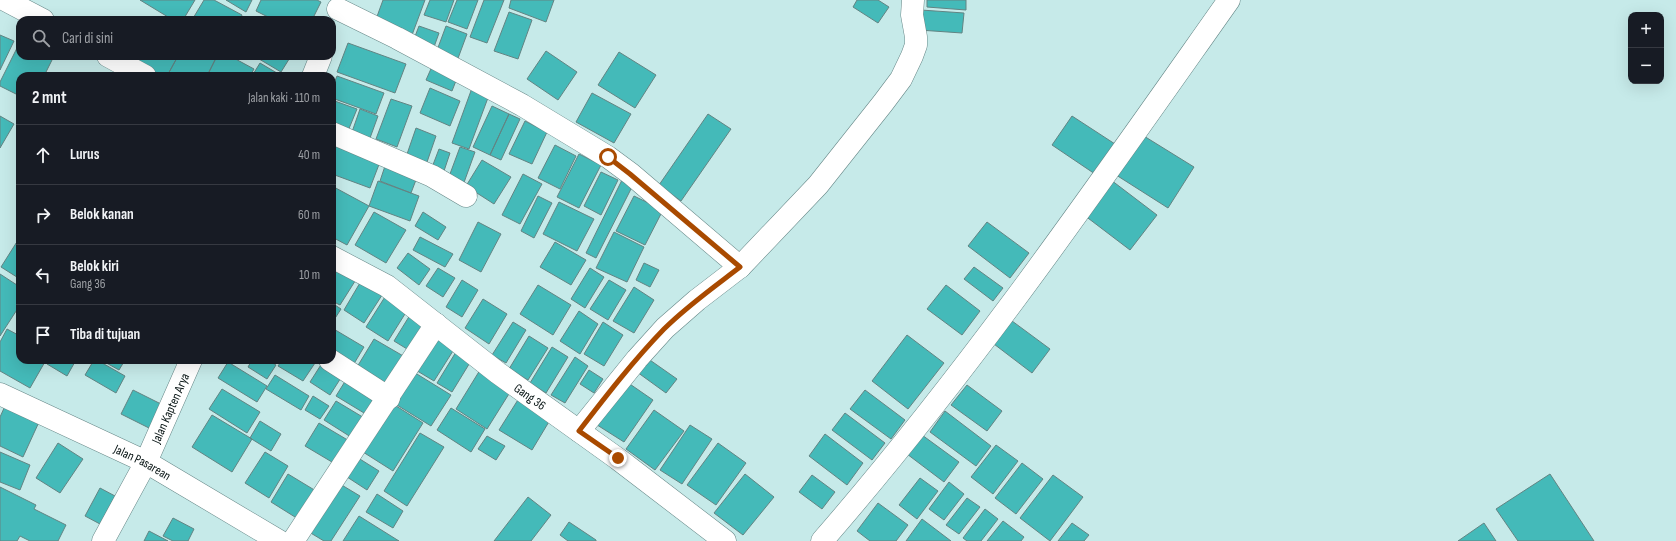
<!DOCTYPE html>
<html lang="id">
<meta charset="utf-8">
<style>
body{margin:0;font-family:"Sofia Sans Condensed",sans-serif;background:#20242c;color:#f1f3f6}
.controls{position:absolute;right:12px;top:12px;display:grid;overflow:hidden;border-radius:8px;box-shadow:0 4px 16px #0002}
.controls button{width:36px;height:36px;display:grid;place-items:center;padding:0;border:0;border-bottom:1px solid #363941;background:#171b24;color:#f1f3f6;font:20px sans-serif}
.stop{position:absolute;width:12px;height:12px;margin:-9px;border:3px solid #a94a00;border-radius:50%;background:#fff}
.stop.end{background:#a94a00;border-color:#fff;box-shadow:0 1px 4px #0008}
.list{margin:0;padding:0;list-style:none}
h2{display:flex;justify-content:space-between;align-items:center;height:52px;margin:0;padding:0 16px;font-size:17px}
h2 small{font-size:13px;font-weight:400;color:#9ea1a6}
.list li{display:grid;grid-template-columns:26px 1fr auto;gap:12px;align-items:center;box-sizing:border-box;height:60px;padding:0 16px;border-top:1px solid #363941}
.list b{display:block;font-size:15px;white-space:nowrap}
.list p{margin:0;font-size:13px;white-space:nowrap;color:#9ea1a6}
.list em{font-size:13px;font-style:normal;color:#9ea1a6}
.icon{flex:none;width:22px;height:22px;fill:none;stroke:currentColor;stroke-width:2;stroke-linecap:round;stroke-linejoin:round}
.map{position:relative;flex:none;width:1676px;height:541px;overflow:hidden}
.search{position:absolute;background:#171b24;box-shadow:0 4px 16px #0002;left:16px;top:16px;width:320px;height:44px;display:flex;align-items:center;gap:10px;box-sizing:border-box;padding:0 14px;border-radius:12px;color:#9ea1a6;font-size:15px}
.panel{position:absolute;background:#171b24;box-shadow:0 4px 16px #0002;left:16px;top:72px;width:320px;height:292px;border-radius:12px}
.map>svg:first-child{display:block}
.building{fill:#44bab9;stroke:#628483}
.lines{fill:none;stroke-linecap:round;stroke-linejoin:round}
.minor-casing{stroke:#668787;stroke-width:23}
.minor{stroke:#fff;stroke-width:22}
.route{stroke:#a94a00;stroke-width:5}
.labels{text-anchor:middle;stroke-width:3;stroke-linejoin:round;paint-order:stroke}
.street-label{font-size:13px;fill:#061313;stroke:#fff}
</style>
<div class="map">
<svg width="1676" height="541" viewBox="0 0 1676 541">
<rect width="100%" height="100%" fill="#c6eae9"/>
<path class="building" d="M140 0H195L183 20H173Z
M204 0H214L242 15 240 20H192Z
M226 0H252L246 12Z
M261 0H317L321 2 312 20H274L256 11Z
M383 0H425L412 35 375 22Z
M430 0H454L446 22 424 15Z
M457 0H478L467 29 448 22Z
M484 0H504L487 43 470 37Z
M511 0H554L546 22 509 8Z
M857 0H878L889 7 878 23 853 7Z
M927 0H966V10L927 7Z
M921 10 964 13 962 33 919 30Z
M509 12 532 20 518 59 494 51Z
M419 26 439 33 434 47 414 39Z
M446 26 467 34 457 61 436 53Z
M0 35 14 41 0 70Z
M20 42V56H54L44 76H20V96L0 86V82Z
M348 43 406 64 395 93 337 72Z
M546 51 577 72 558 100 527 79Z
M619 52 656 75 635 108 598 85Z
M131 56H178L167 76H157L129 61Z
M178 56H217L207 76H167Z
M217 56H230L254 69 250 76H207Z
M254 56H291L281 72Z
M434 62 459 73 452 91 426 80Z
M260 63 282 76H252Z
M337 76 384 93 376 114 332 98V88Z
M430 88 460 101 450 126 420 113Z
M472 88 489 95 469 149 452 143Z
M592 93 631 114 614 143 576 122Z
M391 99 412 106 397 147 376 139Z
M332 100 357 109 348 131 332 126Z
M492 106 509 114 490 155 473 147Z
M360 109 378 116 370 138 352 132Z
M509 114 520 119 501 160 490 155Z
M708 114 731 129 681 201 659 185Z
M0 116 14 124 0 148Z
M1072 116 1115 144 1095 174 1052 145Z
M525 121 547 132 532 164 509 154Z
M416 128 436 136 426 165 406 157Z
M1139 133 1194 167 1168 208 1113 173Z
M332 136 383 154 370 188 332 174Z
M555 145 576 156 560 189 538 178Z
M460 147 475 152 462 188 447 182Z
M439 149 450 153 443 174 431 170Z
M579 154 601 165 579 208 557 197Z
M387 160 419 172 411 193 380 181Z
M482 160 511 177 494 204 466 186Z
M601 172 618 180 601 215 584 206Z
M523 174 542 184 520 224 502 215Z
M1107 177 1157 215 1130 250 1080 212Z
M622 180 633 185 596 258 586 253Z
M378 181 419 196 410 221 369 206Z
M332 186 369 206 347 245 332 237Z
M538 196 552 203 534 238 521 231Z
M634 196 663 210 645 245 616 231Z
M559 202 594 219 577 251 543 234Z
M374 212 406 230 386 263 355 245Z
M423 212 446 227 438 240 415 226Z
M478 222 501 234 481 272 459 260Z
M987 222 1029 253 1010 278 968 246Z
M614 232 644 247 627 282 596 268Z
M20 237V279L1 267Z
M420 237 453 254 445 267 413 250Z
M555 242 586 260 571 285 540 267Z
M408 253 430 269 419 285 397 268Z
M332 262 357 278 340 305 332 301Z
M644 263 659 270 650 287 636 280Z
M974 267 1003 288 993 301 964 279Z
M438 268 455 278 443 297 426 286Z
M590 268 604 277 585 308 571 299Z
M0 274 20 287V305L0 336Z
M364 276 386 289 364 323 344 310Z
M462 280 478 290 462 317 446 307Z
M609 280 626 290 608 320 590 309Z
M538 285 571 305 553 335 520 314Z
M946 285 980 311 962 335 927 309Z
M634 287 654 300 634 333 613 321Z
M388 292 410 306 388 341 366 327Z
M483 299 507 314 489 344 465 328Z
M332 303 341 309 332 323Z
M579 311 598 324 580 354 560 341Z
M410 315 428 326 412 352 394 341Z
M1008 318 1050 349 1032 373 990 341Z
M513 322 526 330 506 363 492 355Z
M603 322 623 335 604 366 584 354Z
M332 328 364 347 352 367 332 355Z
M7 329 20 336V360H46L30 388 0 371V342Z
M438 331 458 343 434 381 414 369Z
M907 335 944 363 908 409 872 381Z
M529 336 548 348 528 380 509 369Z
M374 339 405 357 384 391 354 372Z
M459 347 474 356 452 392 437 383Z
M552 347 568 357 546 393 530 383Z
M575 357 588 366 565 403 551 395Z
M647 358 677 379 666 393 637 372Z
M50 360H76L67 376 47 364Z
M94 360H97L125 376 116 393 85 375Z
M101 360H125L119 370Z
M252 360H267L276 365 267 379 248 367Z
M282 360H317L303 381 278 366Z
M324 360 344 373 330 395 310 382Z
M228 362 267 386 257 402 218 378Z
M480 370 512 389 487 429 456 409Z
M589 370 603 379 594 393 580 384Z
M412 371 451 395 431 426 392 402Z
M275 375 309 396 301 410 266 389Z
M349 375 381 395 369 416 336 396Z
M624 380 653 400 624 442 594 423Z
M967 385 1002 411 987 431 951 405Z
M222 389 260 412 247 433 209 409Z
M133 390 163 405 151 429 121 414Z
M865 390 905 420 891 439 850 409Z
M521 395 553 415 532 450 499 430Z
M313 396 329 406 320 419 305 410Z
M336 401 366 419 354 439 324 420Z
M393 404 423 423 393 471 363 452Z
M5 406 39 422 23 457 0 446V417Z
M451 408 485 429 471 452 437 430Z
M654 410 684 431 655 470 626 449Z
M945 411 991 446 976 466 930 432Z
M845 413 885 443 872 460 832 430Z
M212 415 252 439 232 472 192 447Z
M260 421 281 434 271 451 250 438Z
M319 423 351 442 337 465 305 446Z
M690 425 712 439 682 484 660 470Z
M420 433 444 447 407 506 384 491Z
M825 434 863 463 847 485 809 456Z
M922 435 959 462 944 482 907 454Z
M487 436 505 446 496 460 478 449Z
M58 443 83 459 60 493 36 478Z
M718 443 746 463 716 505 687 485Z
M996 445 1018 461 993 494 971 477Z
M0 452 30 465 20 490 0 482Z
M265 452 288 466 269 498 245 483Z
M355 456 379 471 367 490 344 475Z
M1022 463 1043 479 1016 514 995 498Z
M288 474 321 494 303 522 271 502Z
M745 474 774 497 743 535 714 513Z
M1550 474 1594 541H1518L1496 509Z
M812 475 835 492 822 509 799 492Z
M1053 475 1083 497 1050 541 1020 518Z
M920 478 938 491 917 519 899 505Z
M335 481 360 496 331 541H324L304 529Z
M949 482 964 494 944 520 929 509Z
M0 487 36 505 34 509 66 525 58 541H30L20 536 17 541H0Z
M100 488 115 496 100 524 85 516Z
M377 494 403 511 393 528 366 512Z
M528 497 551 515 531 541H494Z
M967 498 980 507 959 534 946 525Z
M878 503 908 525 896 541H870L857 531Z
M985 509 998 519 981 541H967L963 538Z
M359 516 399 541H343Z
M173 518 194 529 188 541H173L163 536Z
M922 519 951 541H906Z
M1003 521 1024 537 1021 541H987Z
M569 522 596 540V541H568L560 535Z
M1072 523 1089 535 1084 541H1058Z
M1484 523 1496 541H1458Z
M149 531 168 541H144Z"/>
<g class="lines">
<defs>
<g id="minor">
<path d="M5 0 43 20"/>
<path d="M338 9 397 38 522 105 608 157 631 174 740 267"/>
<path d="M108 56 145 76"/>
<path d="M313 76 321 56"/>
<path d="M332 133 432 176 466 196"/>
<path id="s1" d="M332 257 387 286 498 373 618 459 725 541"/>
<path d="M330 360 389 398"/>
<path id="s2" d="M0 394 146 462 279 541"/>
<path d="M579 431 637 359 665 328 697 300 740 267 818 185 883 103 901 79 912 56 916 45V37L912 15 913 0"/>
<path id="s3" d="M103 541 146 462 191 360"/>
<path d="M293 541 436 324"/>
<path d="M822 541C970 371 1099 184 1229 0"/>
</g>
</defs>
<use href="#minor" class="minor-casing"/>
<use href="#minor" class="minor"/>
</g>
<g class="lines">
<path class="route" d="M608 157 630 174 740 267C714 287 687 306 664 329 633 361 606 396 579 431L618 458"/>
</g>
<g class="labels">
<g class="street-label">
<text dy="5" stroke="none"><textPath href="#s1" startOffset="243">Gang 36</textPath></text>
<text dy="5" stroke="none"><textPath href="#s3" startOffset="149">Jalan Kapten Arya</textPath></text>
<text dy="5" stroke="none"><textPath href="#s2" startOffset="158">Jalan Pasarean</textPath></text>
</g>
</g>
</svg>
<div class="controls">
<button>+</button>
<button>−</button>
</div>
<div class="stop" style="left:608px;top:157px"></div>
<div class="stop end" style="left:618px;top:458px"></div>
<div class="search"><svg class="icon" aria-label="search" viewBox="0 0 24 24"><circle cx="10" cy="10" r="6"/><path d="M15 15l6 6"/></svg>Cari di sini</div>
<section class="panel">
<h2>2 mnt<small>Jalan kaki · 110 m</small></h2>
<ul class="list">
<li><svg class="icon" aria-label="ahead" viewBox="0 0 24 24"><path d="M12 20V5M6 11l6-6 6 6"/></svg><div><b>Lurus</b></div><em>40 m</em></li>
<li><svg class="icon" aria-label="right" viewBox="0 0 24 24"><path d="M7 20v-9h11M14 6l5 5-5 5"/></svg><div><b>Belok kanan</b></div><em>60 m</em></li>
<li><svg class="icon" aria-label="left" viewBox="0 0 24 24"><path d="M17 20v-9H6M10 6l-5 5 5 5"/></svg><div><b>Belok kiri</b><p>Gang 36</p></div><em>10 m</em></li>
<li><svg class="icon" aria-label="arrive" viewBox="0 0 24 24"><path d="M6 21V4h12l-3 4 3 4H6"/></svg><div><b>Tiba di tujuan</b></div></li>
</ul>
</section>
</div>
